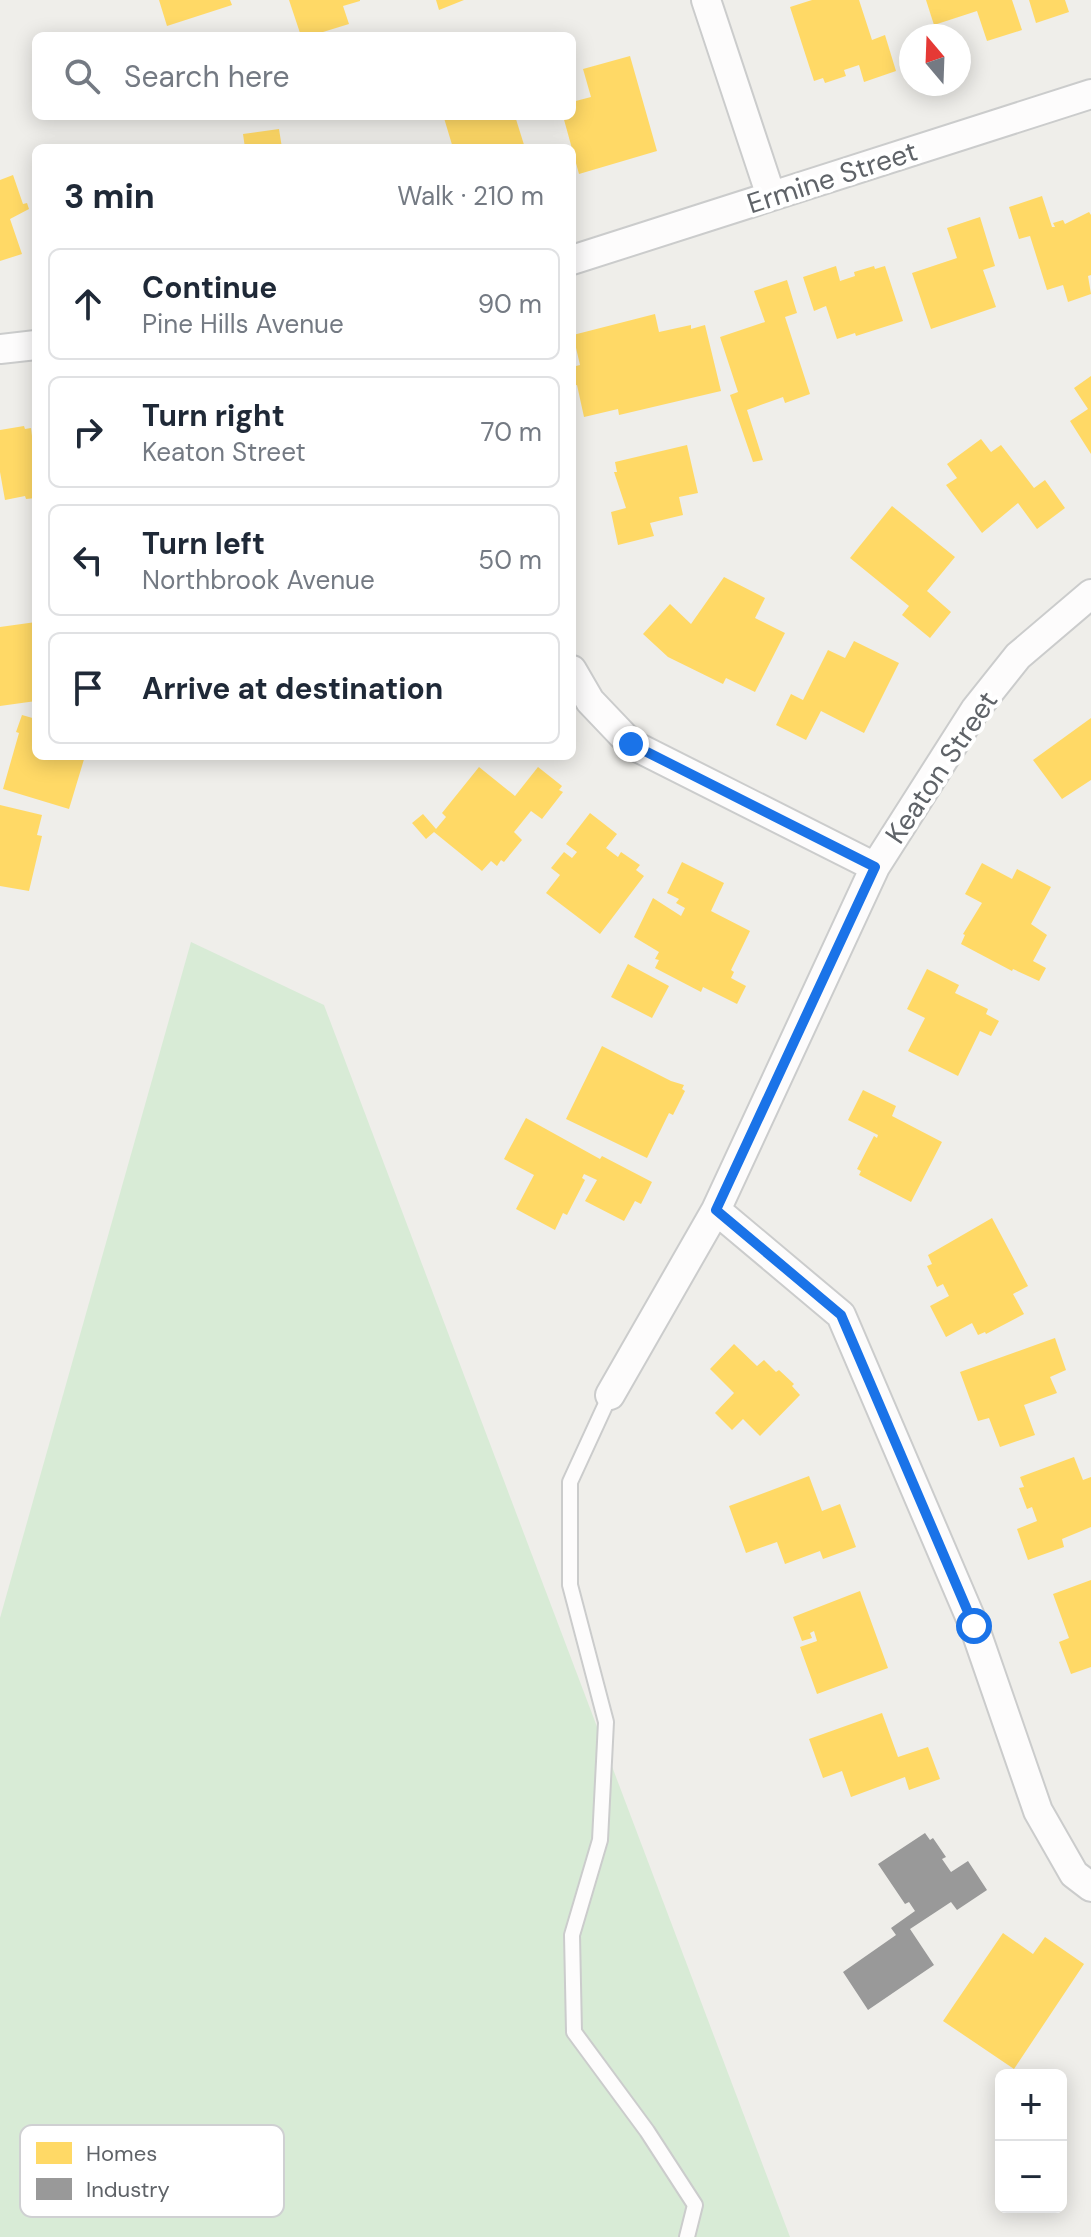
<!DOCTYPE html>
<meta charset="utf-8">
<style>
body{margin:0;font-family:"DM Sans",sans-serif;background:#f6f6f7;color:#1f2937}
.controls{position:absolute;right:24px;bottom:24px;display:grid;overflow:hidden;border-radius:12px;box-shadow:0 4px 20px #0003}
.controls button{width:72px;height:72px;display:grid;place-items:center;padding:0;border:0;border-bottom:2px solid #e0e1e3;background:#fff;color:#1f2937;font:40px sans-serif}
.compass{position:absolute;left:899px;top:24px;width:72px;height:72px;border-radius:50%;background:#fff;box-shadow:0 4px 20px #0003;rotate:341deg}
.stop{position:absolute;width:24px;height:24px;margin:-18px;border:6px solid #1a73e8;border-radius:50%;background:#fff}
.stop.end{background:#1a73e8;border-color:#fff;box-shadow:0 2px 8px #0008}
.list{margin:0;padding:0;list-style:none}
h2{display:flex;justify-content:space-between;align-items:center;height:104px;margin:0;padding:0 32px;font-size:34px}
h2 small{font-size:26px;font-weight:400;color:#747a83}
.list li{display:grid;grid-template-columns:52px 1fr auto;gap:24px;align-items:center;box-sizing:border-box;height:112px;margin:0 16px 16px;padding:0 16px;border:2px solid #e0e1e3;border-radius:12px}
.list b{display:block;font-size:30px;white-space:nowrap}
.list p{margin:0;font-size:26px;white-space:nowrap;color:#747a83}
.list em{font-size:26px;font-style:normal;color:#747a83}
.icon{flex:none;width:44px;height:44px;fill:none;stroke:currentColor;stroke-width:2;stroke-linecap:round;stroke-linejoin:round}
.map{position:relative;flex:none;width:1091px;height:2237px;overflow:hidden}
.search{position:absolute;background:#fff;box-shadow:0 4px 20px #0003;left:32px;top:32px;width:544px;height:88px;display:flex;align-items:center;gap:20px;box-sizing:border-box;padding:0 28px;border-radius:12px;color:#747a83;font-size:30px}
.panel{position:absolute;background:#fff;box-shadow:0 4px 20px #0003;left:32px;top:144px;width:544px;height:616px;border-radius:12px}
.map>svg:first-child{display:block}
.green{fill:#d8ebd6}
.homes{fill:#ffd966}
.industry{fill:#999}
.lines{fill:none;stroke-linecap:round;stroke-linejoin:round}
.lane-casing{stroke:#cbcccc;stroke-width:18}
.street-casing{stroke:#cbcccc;stroke-width:32}
.lane{stroke:#fdfcfc;stroke-width:14}
.street{stroke:#fdfcfc;stroke-width:28}
.route{stroke:#1a73e8;stroke-width:10}
.labels{text-anchor:middle;stroke-width:8;stroke-linejoin:round;paint-order:stroke}
.street-label{font-size:28px;fill:#5f6368;stroke:#fff}
.key{fill:#fff;stroke:#cfd0d2;stroke-width:2}
.key-label{font-size:22px;fill:#5f6368}
</style>
<div class="map">
<svg width="1091" height="2237" viewBox="0 0 1091 2237">
<rect width="100%" height="100%" fill="#efeeea"/>
<path class="green" d="M191 942 324 1005 790 2237H0V1618Z"/>
<path class="homes" d="M159 0H230L232 5 167 26Z
M289 0H360V1L343 6 349 24 310 36H301Z
M436 0H464L439 10Z
M812 0H859L872 40 885 35 896 71 864 82 859 65 844 70 846 76 825 83 823 78 814 81 790 7Z
M926 0H1012L1022 30 987 41 977 11 934 25Z
M1029 0H1065L1069 12 1036 23Z
M630 56 657 151 579 174 563 116H572V102L591 97 583 69Z
M450 116H515L525 148H453L444 118Z
M279 129 282 148H245L243 134Z
M13 175 23 204 27 203 29 209 10 219 22 254 0 261V180Z
M1042 196 1052 227H1055L1053 223 1063 220 1065 224 1089 212 1091 215V275L1088 276 1091 294 1068 302 1063 285 1047 290 1030 236 1019 239 1009 207Z
M980 217 995 266 983 270 996 307 931 329 912 273 957 258 947 228Z
M836 266 840 281 855 276 854 272 874 266 875 269 885 266 903 321 856 336 855 333 837 339 826 306 814 311 803 277Z
M787 280 797 313 785 317 810 394 785 403 783 397 747 410 763 460 753 462 730 395 738 392 720 337 765 322 754 291Z
M655 314 659 332 691 325V329L705 325 721 391 619 415 618 409 584 417 577 385 574 386 572 379V367L580 365 573 335Z
M1091 376V454L1070 421 1088 409 1074 388Z
M24 426 25 429 31 428 32 436 36 435V498L26 499 25 496 5 500 0 472V430Z
M981 439 991 452 1001 445 1034 488 1045 480 1065 508 1037 529 1018 503 982 533 946 485 957 478 947 464Z
M687 445 698 493 679 497 683 515 650 523 654 536 618 545 611 512 626 508 614 472H617L615 462Z
M892 506 955 557 927 591 951 612 930 638 902 615 909 606 850 558Z
M724 577 765 598 755 618 785 633 755 692 726 678 723 684 668 657 643 634 670 604 691 624Z
M36 622V701L0 706V627Z
M854 641 899 663 864 733 821 711 806 740 776 725 791 694 803 700 828 650 845 658Z
M22 715 36 719V756H85L69 809 3 789 19 733 16 732Z
M1091 718V780L1062 799 1033 760Z
M479 767 515 796 538 767 562 786 559 790 563 792 542 819 531 811 514 832 522 840 504 862 501 860 497 866 491 861 482 871 434 832 426 839 412 823 423 814 436 829 446 817 442 813Z
M0 805 42 815 37 835 42 836 29 891 0 886Z
M590 813 617 834 606 848 618 857 621 852 640 865 636 870 644 876 600 934 546 893 560 875 551 868 564 852 572 858 577 852 566 844Z
M682 862 724 883 711 911 750 931 731 970 734 972 731 978 746 986 737 1004 703 987 701 992 655 968 659 960 655 959 659 952 634 937 653 898 681 916 685 908 676 903 679 899 667 893Z
M982 863 1012 879 1017 869 1051 887 1031 924 1047 935 1033 961 1046 968 1039 981 1013 969 1012 971 961 944 965 935 963 934 982 903 965 894Z
M628 964 669 986 652 1018 611 997Z
M927 969 959 985 955 993 988 1009 986 1014 999 1021 991 1036 980 1031 958 1076 908 1051 925 1018 907 1009Z
M602 1046 671 1081 684 1085 682 1089 685 1091 673 1115 669 1113 647 1158 566 1119Z
M863 1090 896 1106 892 1116 942 1142 911 1202 859 1175 861 1171 857 1169 874 1136 877 1138 878 1135 848 1120Z
M526 1118 600 1159 602 1156 652 1182 641 1204 635 1201 624 1221 585 1201 597 1180 584 1174 582 1178 585 1180 567 1215 563 1213 555 1230 516 1209 534 1175 504 1159Z
M992 1218 1028 1286 1013 1294 1024 1314 986 1334 985 1332 978 1335 972 1323 946 1337 930 1306 949 1296 943 1284 937 1287 927 1266 932 1264 928 1255Z
M1055 1338 1066 1370 1050 1377 1057 1393 1024 1405 1035 1435 1000 1447 989 1418 978 1421 960 1372Z
M734 1344 757 1366 764 1360 776 1372 779 1370 794 1384 792 1386 800 1395 760 1436 743 1419 732 1430 715 1413 734 1393 710 1369Z
M1074 1457 1083 1480 1091 1477V1527L1062 1539 1064 1547 1028 1560 1017 1529 1037 1521 1032 1507 1027 1509 1019 1488 1024 1487 1020 1477Z
M809 1476 822 1511 840 1504 856 1547 823 1559 820 1551 785 1564 777 1542 746 1553 729 1506Z
M1091 1580V1667L1071 1674 1059 1642 1069 1638 1053 1594Z
M860 1591 888 1668 817 1694 800 1647 817 1641 814 1631 810 1633 812 1638 802 1641 793 1617Z
M882 1713 898 1757 928 1747 940 1779 909 1790 905 1777 851 1797 842 1771 823 1778 809 1739Z
M1003 1933 1033 1954 1045 1937 1084 1964 1014 2069 943 2021Z"/>
<path class="industry" d="M925 1833 930 1840 933 1838 946 1857 942 1859 951 1872 968 1861 987 1890 957 1910 951 1902 910 1929 934 1965 868 2010 843 1972 896 1935 891 1928 915 1911 909 1902 905 1904 878 1864Z"/>
<g class="lines">
<defs>
<path id="lane" d="M610 1395 570 1482V1585L606 1722 600 1840 572 1935 574 2032 647 2131 695 2205 687 2237"/>
<path id="street" d="M706 0 771 196
M572 260 1091 94
M0 349 36 345
M572 670 590 701 631 744 875 867
M716 1210 841 1315 974 1626 1038 1811 1074 1874 1091 1887
M610 1395 716 1210 875 867 975 710 1018 656 1091 594"/>
</defs>
<use href="#lane" class="lane-casing"/>
<use href="#street" class="street-casing"/>
<use href="#lane" class="lane"/>
<use href="#street" class="street"/>
</g>
<g class="lines">
<path class="route" d="M631 744 875 867 716 1210 841 1315 974 1626"/>
</g>
<g class="labels">
<g class="street-label">
<text transform="translate(832 177) rotate(-18)" y="10">Ermine Street</text>
<text transform="translate(941 767) rotate(-56)" y="10">Keaton Street</text>
</g>
</g>
<rect x="20" y="2125" width="264" height="92" rx="12" class="key"/>
<rect x="36" y="2142" width="36" height="22" fill="#ffd966"/>
<rect x="36" y="2178" width="36" height="22" fill="#999"/>
<g class="key-label">
<text x="86" y="2161">Homes</text>
<text x="86" y="2197">Industry</text>
</g>
</svg>
<div class="controls">
<button>+</button>
<button>−</button>
</div>
<svg class="compass" viewBox="-18 -18 36 36"><path d="M0-13l5 13h-10z" fill="#e53935"/><path d="M0 13l5-13h-10z" fill="#747a83"/></svg>
<div class="stop" style="left:974px;top:1626px"></div>
<div class="stop end" style="left:631px;top:744px"></div>
<div class="search"><svg class="icon" aria-label="search" viewBox="0 0 24 24"><circle cx="10" cy="10" r="6"/><path d="M15 15l6 6"/></svg>Search here</div>
<section class="panel">
<h2>3 min<small>Walk · 210 m</small></h2>
<ul class="list">
<li><svg class="icon" aria-label="ahead" viewBox="0 0 24 24"><path d="M12 20V5M6 11l6-6 6 6"/></svg><div><b>Continue</b><p>Pine Hills Avenue</p></div><em>90 m</em></li>
<li><svg class="icon" aria-label="right" viewBox="0 0 24 24"><path d="M7 20v-9h11M14 6l5 5-5 5"/></svg><div><b>Turn right</b><p>Keaton Street</p></div><em>70 m</em></li>
<li><svg class="icon" aria-label="left" viewBox="0 0 24 24"><path d="M17 20v-9H6M10 6l-5 5 5 5"/></svg><div><b>Turn left</b><p>Northbrook Avenue</p></div><em>50 m</em></li>
<li><svg class="icon" aria-label="arrive" viewBox="0 0 24 24"><path d="M6 21V4h12l-3 4 3 4H6"/></svg><div><b>Arrive at destination</b></div></li>
</ul>
</section>
</div>
